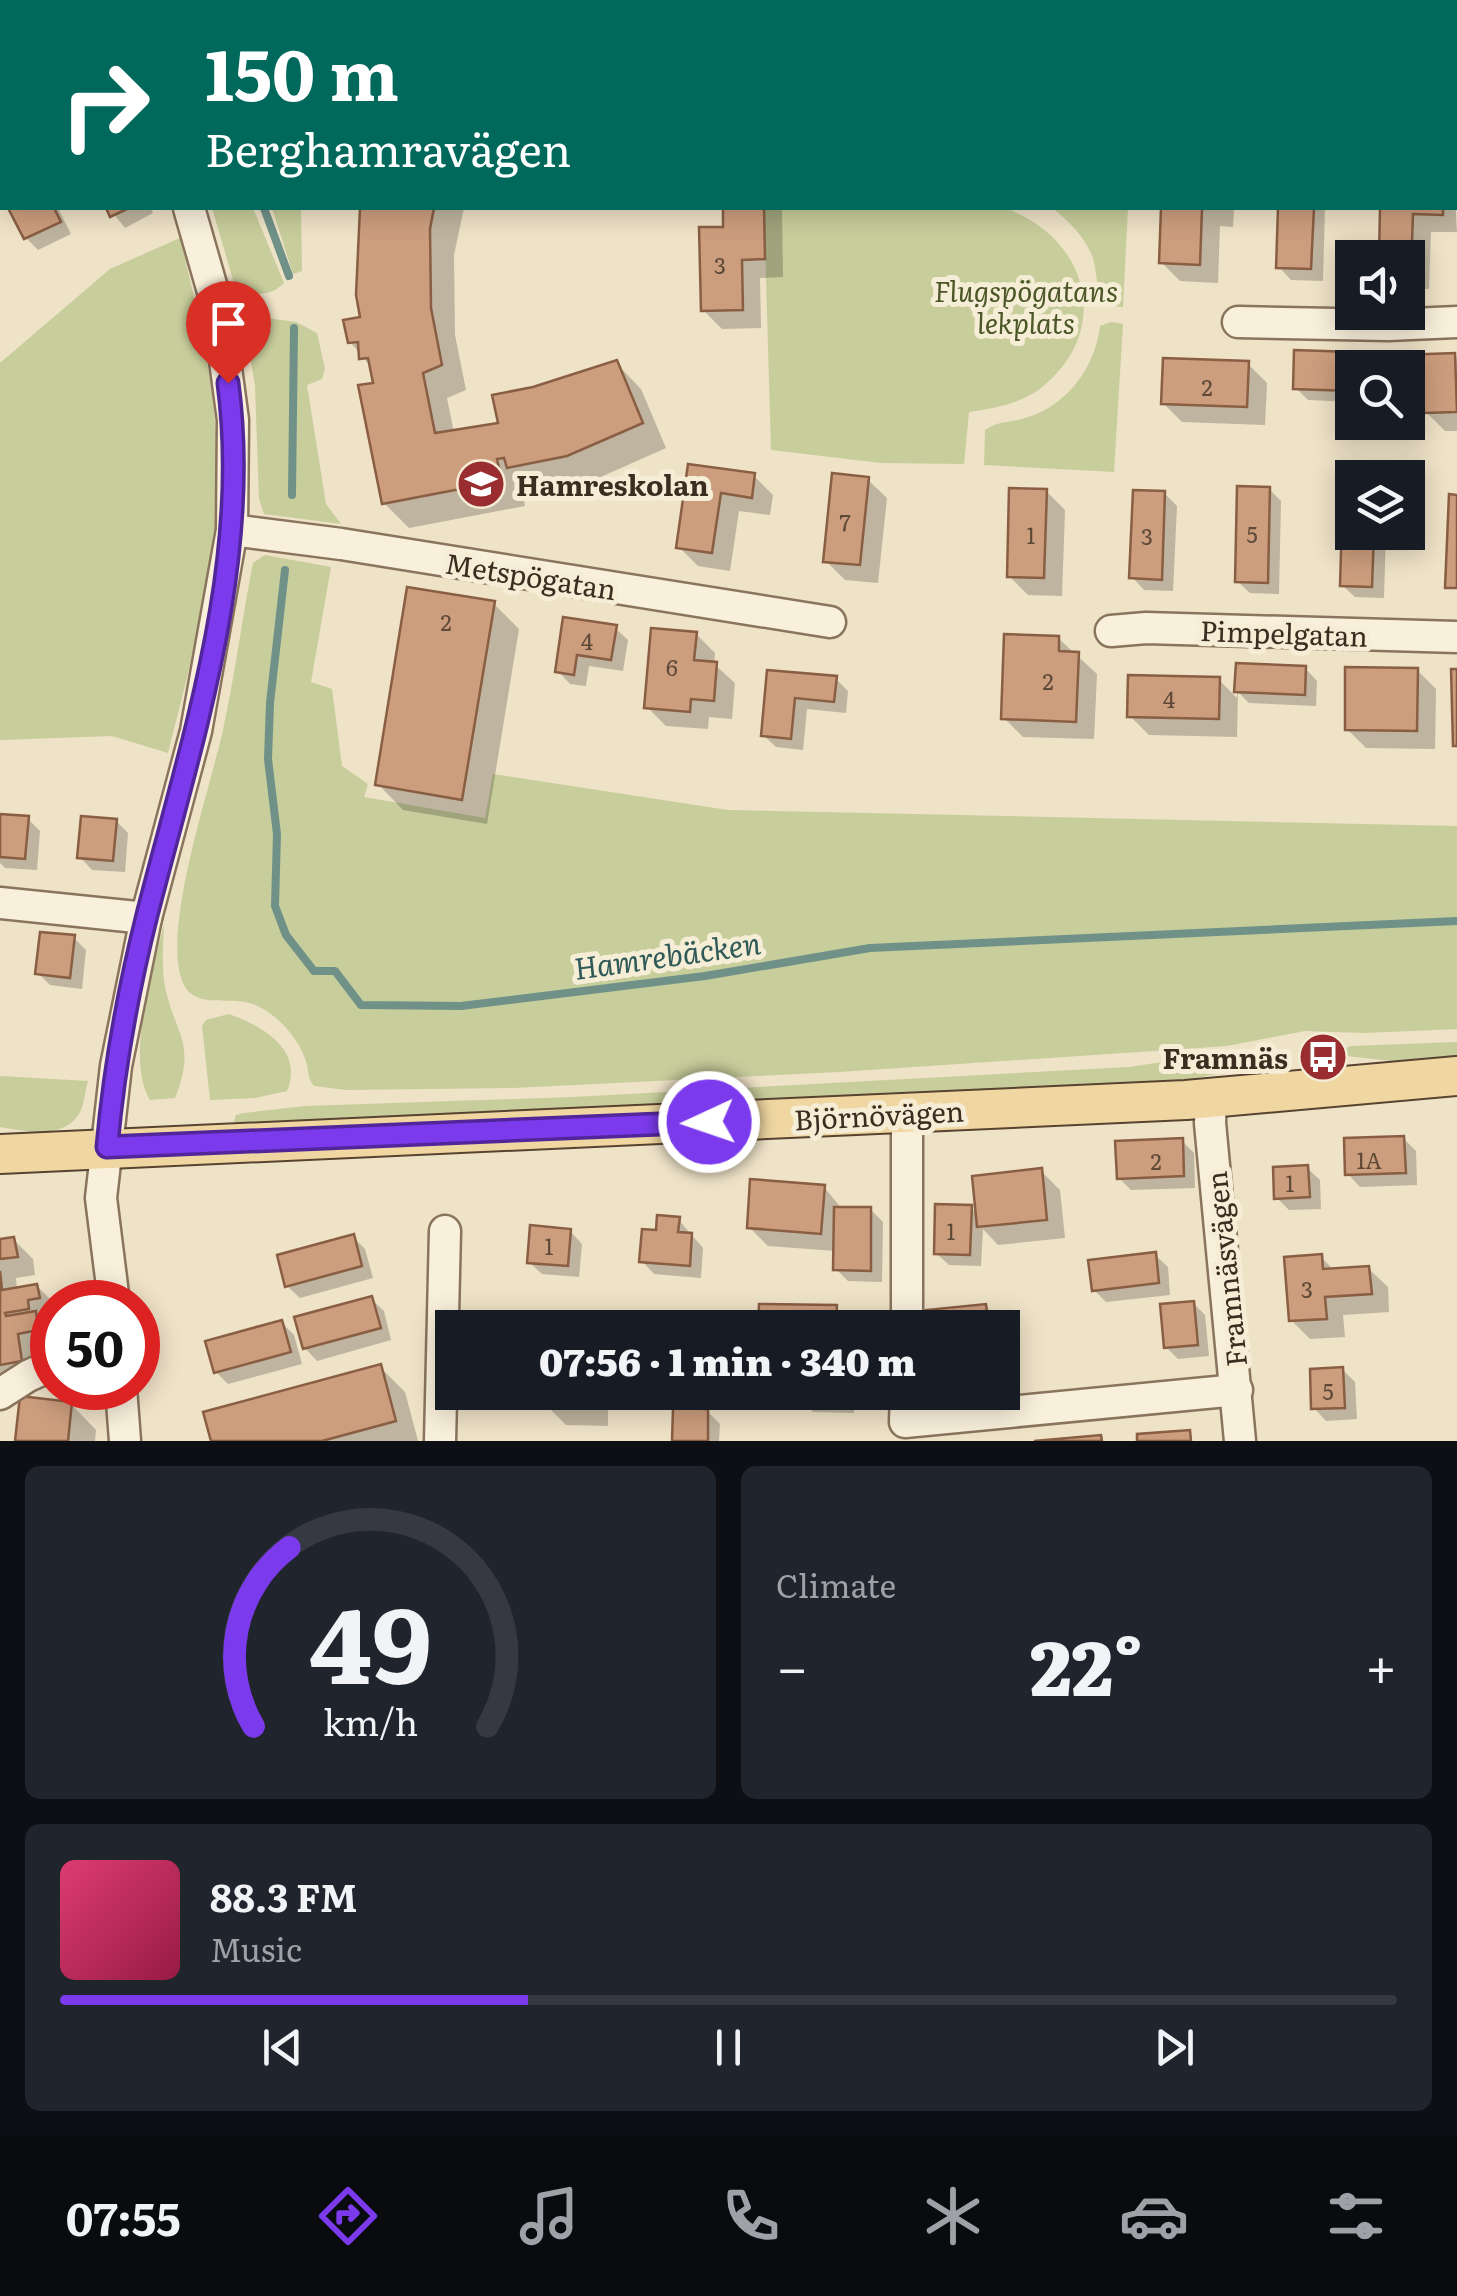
<!DOCTYPE html>
<html lang="en">
<head>
<meta charset="utf-8">
<style>
  body { margin:0; font-family:Literata,serif; background:#20242c; color:#f1f3f6; height:100vh; display:flex; flex-direction:column; font-size:38px; white-space:nowrap }
  * { box-sizing:border-box; margin:0 }
  p { font-size:32px; color:#9ea1a6 }
  .icon { flex:none; width:55px; height:55px; fill:none; stroke:currentColor; stroke-width:2; stroke-linecap:round; stroke-linejoin:round }
  .map { position:relative; height:1441px; overflow:hidden }
  .drawer { display:flex; flex-direction:column; gap:25px; padding:25px; background:#0d0f14; flex:1 }
  .drawer>* { flex:none }
  .hud { position:absolute; left:0px; top:0px; width:1458px; height:210px; box-shadow:0 5px 25px #0003; background:#00695c; color:#fff; overflow:hidden }
  .fabs { position:absolute; left:1335px; top:240px; display:grid; gap:20px }
  .fabs a { display:grid; place-items:center; width:90px; height:90px; border-radius:0px; background:#171b24; box-shadow:0 5px 25px #0003; font-size:50px }
  .speed { position:absolute; left:30px; top:1280px; display:flex; gap:20px; font-size:50px; font-weight:700; text-align:center }
  .speed>* { display:grid; place-content:center; width:130px; height:130px; border-radius:50%; background:#171b24; box-shadow:0 5px 25px #0003; line-height:1 }
  .speed .limit { border:15px solid #d22; background:#fff; color:#111 }
  .pin { position:absolute; display:grid; place-items:center; width:85px; height:85px; color:#fff; margin:-102px -42px; border-radius:50% 50% 50% 0; rotate:-45deg; box-shadow:0 0 10px #0007 }
  .pin .icon { rotate:45deg }
  .me { position:absolute; width:110px; margin:-55px; rotate:267deg; stroke-linejoin:round; filter:drop-shadow(0 0 8px #0008) }
  .turn { display:flex; align-items:center; gap:35px; height:210px; padding:0 40px; font-size:45px }
  .turn .icon { width:130px; height:130px; stroke-width:2.5 }
  .turn b { display:block; font-size:70px; line-height:85px }
  .big { font-size:75px; font-weight:800; line-height:1.1 }
  .drawer .widget { flex:1; display:flex; flex-direction:column; justify-content:center; gap:15px; min-width:0; padding:0 35px; border-radius:15px; background:#20242c }
  .drawer .dial { align-items:center; gap:0 }
  .dial svg { height:260px; overflow:visible; fill:none; stroke:#363941; stroke-width:7; stroke-linecap:round; text-anchor:middle }
  .dial text { fill:#f1f3f6; stroke:none }
  .song { display:flex; align-items:center; gap:30px }
  .cover { width:120px; height:120px; border-radius:15px; background:linear-gradient(135deg,hsl(340 70% 55%),hsl(340 70% 35%)) }
  .played { height:10px; border-radius:5px; background:linear-gradient(90deg,#7c3aed 35%,#363941 35%) }
  .keys { display:flex; justify-content:space-around; direction:ltr }
  .heat { display:flex; justify-content:space-between; align-items:center; font-size:55px; direction:ltr }
  .drawer .tiles { flex:1; display:grid; gap:25px; grid-template-columns:1fr 1fr }
  .widget:last-child { grid-column:span 2 }
  .trip { position:absolute; left:435px; top:1310px; width:585px; height:100px; border-radius:0px; background:#171b24; box-shadow:0 5px 25px #0003; font-weight:800; line-height:100px; text-align:center }
  .tabs { display:flex; height:160px; justify-content:space-around; align-items:center; background:#090b0e; color:#9ea1a6 }
  .tabs .icon { width:70px; height:70px }
  .tabs .active { color:#7c3aed }
  .tabs b { font-size:45px; color:#f1f3f6 }
  .map>svg:first-child { display:block }
</style>
</head>
<body>
<div class="map">
<svg width="1457" height="1441" viewBox="0 0 1457 1441">
  <rect width="100%" height="100%" fill="#eee2c7"/>
  <g fill="#c7cd9b">
    <polygon points="251,0 550,0 550,2 250,2"/>
    <rect x="652" y="0" width="235" height="2"/>
    <path d="M 212,208 L 253,208 L 284,283 C 270,297 254,295 236,290 Z"/>
    <polygon points="272,208 301,208 302,271 293,274"/>
    <path d="M 764,208 C 825,207 887,208 948,208 C 965,208 992,203 1008,209 C 1090,241 1112,332 1041,388 C 1020,404 995,408 969,412 L 964,464 L 881,463 L 771,450 Z"/>
    <path d="M 1052,208 L 1128,208 L 1123,307 C 1120,307 1110,306 1108,304 C 1096,297 1097,270 1093,258 C 1085,237 1069,221 1052,208 Z"/>
    <path d="M 180,238 C 197,308 214,378 217,450 C 221,553 193,654 168,753 L 112,736 L 0,740 L 0,363 L 110,269 Z"/>
    <polygon points="267,318 296,322 317,333 325,369 322,379 307,385 326,504 341,524 264,514 259,499 255,386 244,320"/>
    <path d="M 1111,322 L 1123,324 L 1114,472 L 984,465 L 985,430 C 998,421 1007,423 1022,419 C 1066,408 1095,368 1100,326 Z"/>
    <path d="M 265,555 L 331,567 L 311,682 L 332,689 L 342,766 L 368,784 L 364,797 L 485,818 L 493,774 L 728,810 L 1457,826 L 1457,1029 L 1365,1033 L 1305,1031 L 1227,1046 L 839,1072 L 513,1088 L 347,1090 L 314,1086 C 308,1078 309,1075 307,1065 C 301,1040 277,1013 253,1004 C 231,995 197,1010 184,985 C 159,936 211,786 223,730 C 235,675 242,619 253,563 Z"/>
    <path d="M 164,924 C 163,943 162,963 164,981 C 173,1034 198,1040 175,1098 L 150,1100 C 125,1060 153,968 164,924 Z"/>
    <path d="M 229,1014 C 262,1026 304,1049 287,1091 L 255,1098 L 210,1100 L 202,1026 L 206,1020 Z"/>
    <polygon points="1457,1042 1457,1058 1400,1062 1347,1056 1346,1048 1351,1046"/>
    <polygon points="1266,1053 1280,1054 1280,1061 1192,1079 339,1124 234,1122 236,1115 244,1113 306,1106 573,1097 1129,1067 1162,1062 1193,1065"/>
    <path d="M 0,1076 L 88,1081 C 85,1091 84,1106 79,1114 C 63,1140 24,1131 0,1127 Z"/>
  </g>
  <g fill="#0003">
    <rect x="1455" y="48" width="2" height="45"/>
    <polygon points="1455,196 1457,232 1431,232 1429,289 1408,289 1408,258 1381,258 1382,208 1455,208"/>
    <polygon points="11,208 58,208 71,234 38,250 26,238"/>
    <polygon points="109,208 151,208 153,213 125,228"/>
    <polygon points="364,208 464,208 454,255 455,335 466,390 447,398 454,433 500,425 534,389 616,363 641,389 666,448 594,480 534,492 526,483 521,484 525,506 409,528 384,503 373,369 350,342 362,320 359,233"/>
    <polygon points="726,208 782,208 783,277 760,278 761,328 722,329 703,310 726,229"/>
    <polygon points="1160,208 1234,208 1233,227 1220,226 1218,283 1180,281 1161,262 1164,211"/>
    <polygon points="1281,208 1325,208 1323,281 1291,280 1279,267"/>
    <polygon points="1351,354 1363,366 1352,368 1352,402 1308,400 1296,388"/>
    <polygon points="1454,356 1457,359 1457,431 1445,431 1426,412 1426,408 1408,409 1408,368"/>
    <polygon points="1248,364 1267,383 1265,425 1182,422 1163,403"/>
    <polygon points="690,467 754,476 773,495 770,515 739,511 730,571 698,566 679,547"/>
    <polygon points="868,480 887,498 878,583 845,580 826,561"/>
    <polygon points="1269,489 1281,501 1279,594 1250,593 1237,581"/>
    <polygon points="1346,490 1352,490 1352,532 1386,532 1384,598 1355,597 1342,585"/>
    <polygon points="1046,491 1065,510 1062,596 1028,595 1009,576"/>
    <polygon points="1164,493 1177,506 1173,591 1144,590 1132,577"/>
    <polygon points="493,603 519,629 487,824 403,810 378,784"/>
    <polygon points="566,620 615,628 628,640 623,671 589,666 586,686 570,684 558,671"/>
    <polygon points="696,634 715,653 714,664 735,683 732,719 709,717 708,729 666,726 647,707"/>
    <polygon points="1058,638 1097,674 1094,739 1023,737 1004,718"/>
    <polygon points="1238,665 1305,668 1317,681 1316,706 1249,703 1238,692 1237,737 1149,735 1130,716 1219,680 1237,698"/>
    <polygon points="1417,670 1436,689 1435,749 1366,748 1347,729"/>
    <polygon points="769,672 836,679 848,691 846,713 807,709 803,750 776,747 763,735"/>
    <polygon points="0,816 27,818 40,831 37,870 5,868 0,863"/>
    <polygon points="116,821 128,833 125,872 92,870 80,857"/>
    <polygon points="74,938 86,950 82,989 50,985 38,973"/>
    <polygon points="1403,1138 1416,1151 1417,1185 1360,1187 1348,1174"/>
    <polygon points="1182,1141 1194,1153 1195,1188 1131,1190 1119,1178"/>
    <polygon points="1307,1168 1320,1180 1321,1209 1289,1210 1277,1198"/>
    <polygon points="1041,1171 1060,1190 1065,1238 998,1245 983,1229 981,1266 949,1265 936,1253 971,1208 978,1215"/>
    <polygon points="824,1187 842,1209 870,1209 883,1222 882,1282 848,1281 836,1269 836,1251 768,1246 749,1227"/>
    <polygon points="678,1219 703,1248 701,1278 654,1274 642,1261 658,1233"/>
    <polygon points="570,1231 582,1244 579,1277 542,1274 529,1262"/>
    <polygon points="353,1237 365,1249 373,1278 300,1298 287,1286"/>
    <polygon points="14,1240 33,1259 35,1275 16,1278 17,1290 37,1286 53,1302 52,1317 45,1319 52,1332 52,1349 35,1352 40,1380 10,1385 0,1375 0,1242"/>
    <polygon points="1155,1255 1168,1267 1170,1295 1106,1302 1094,1290"/>
    <polygon points="1321,1257 1335,1271 1368,1268 1388,1287 1389,1312 1343,1315 1345,1337 1310,1339 1291,1320"/>
    <polygon points="371,1299 384,1311 391,1340 317,1361 305,1348"/>
    <polygon points="1193,1303 1205,1315 1209,1356 1178,1359 1166,1347"/>
    <polygon points="985,1306 998,1319 999,1328 931,1328"/>
    <polygon points="836,1308 855,1328 761,1328"/>
    <polygon points="282,1323 294,1335 302,1364 228,1384 216,1372"/>
    <polygon points="380,1367 405,1392 418,1441 214,1441"/>
    <polygon points="1342,1369 1355,1382 1357,1419 1326,1421 1314,1408"/>
    <polygon points="547,1392 631,1392 631,1398 608,1397 608,1426 566,1425 547,1406"/>
    <polygon points="854,1392 854,1413 813,1412 794,1393"/>
    <polygon points="71,1404 96,1430 95,1441 18,1441"/>
    <polygon points="707,1411 720,1424 719,1441 674,1441"/>
  </g>
  <g fill="none" stroke-linecap="round" stroke-linejoin="round">
    <g stroke="#6f9188" stroke-width="8">
      <polyline points="242,2 243,0"/>
      <polyline points="264,208 289,276"/>
      <polyline points="292,495 294,328"/>
      <polyline points="285,570 270,703 268,759 277,834 275,906 286,935 314,971 335,971 361,1005 461,1006 705,976 870,948 1457,921"/>
    </g>
  </g>
  <g fill="#cc9e7e" stroke="#895e43" stroke-width="2.5">
    <polygon points="8,208 54,208 61,222 24,239"/>
    <polygon points="106,208 129,208 110,217"/>
    <polygon points="360,208 434,208 430,229 431,308 442,365 423,373 435,433 498,423 492,395 533,387 617,360 643,423 567,456 507,468 504,458 497,459 502,481 382,504 358,385 373,383 368,358 359,359 358,342 348,343 343,320 360,317 356,295"/>
    <polygon points="723,208 764,208 765,259 742,260 743,310 701,311 699,227 723,227"/>
    <polygon points="1161,208 1215,208 1202,209 1200,265 1159,263"/>
    <polygon points="1278,208 1314,208 1311,269 1276,268"/>
    <polygon points="1380,208 1443,208 1443,215 1413,214 1411,271 1408,271 1408,258 1379,258"/>
    <polygon points="1294,350 1352,352 1351,391 1293,389"/>
    <polygon points="1455,353 1457,412 1424,413 1423,389 1408,390 1408,368 1372,368 1372,356"/>
    <polygon points="1163,358 1249,361 1247,407 1161,404"/>
    <polygon points="688,464 755,473 752,498 721,493 712,553 676,548"/>
    <polygon points="832,473 869,477 860,565 823,562"/>
    <polygon points="1237,486 1270,487 1268,583 1235,582"/>
    <polygon points="1343,487 1352,488 1352,532 1374,532 1372,587 1340,586"/>
    <polygon points="1009,488 1047,489 1044,578 1007,577"/>
    <polygon points="1133,490 1165,491 1162,580 1129,578"/>
    <polygon points="1449,494 1457,495 1457,588 1445,588"/>
    <polygon points="407,587 495,601 462,800 375,785"/>
    <polygon points="563,617 617,625 611,660 577,655 574,675 555,672"/>
    <polygon points="651,628 697,632 694,660 717,662 714,701 691,699 690,712 644,708"/>
    <polygon points="1004,634 1059,636 1059,651 1079,652 1076,722 1001,719"/>
    <polygon points="1236,663 1306,666 1305,695 1234,692"/>
    <polygon points="1345,667 1418,668 1417,731 1345,730"/>
    <polygon points="1451,669 1457,669 1457,746 1453,746"/>
    <polygon points="767,670 837,676 834,702 795,698 791,739 761,736"/>
    <polygon points="1128,675 1220,677 1219,719 1127,717"/>
    <polygon points="0,814 29,816 25,859 0,857"/>
    <polygon points="81,816 117,819 113,861 77,858"/>
    <polygon points="40,932 75,935 70,978 35,974"/>
    <polygon points="1404,1136 1406,1173 1345,1175 1344,1138"/>
    <polygon points="1183,1138 1184,1176 1117,1179 1115,1141"/>
    <polygon points="1308,1165 1310,1197 1274,1199 1273,1167"/>
    <polygon points="1042,1168 1047,1220 977,1227 972,1176"/>
    <polygon points="750,1179 825,1185 821,1234 747,1228"/>
    <polygon points="935,1204 972,1205 970,1255 934,1254"/>
    <polygon points="834,1207 871,1207 871,1271 833,1270"/>
    <polygon points="657,1215 680,1217 678,1232 692,1233 690,1266 639,1262 642,1229 656,1230"/>
    <polygon points="530,1225 571,1229 568,1266 527,1263"/>
    <polygon points="354,1234 362,1266 285,1287 277,1255"/>
    <polygon points="14,1237 18,1257 0,1259 0,1239"/>
    <polygon points="1156,1252 1159,1283 1092,1291 1088,1260"/>
    <polygon points="1322,1254 1323,1269 1369,1266 1372,1294 1325,1297 1327,1319 1289,1321 1284,1257"/>
    <polygon points="0,1271 2,1290 37,1284 40,1298 28,1300 29,1309 5,1313 6,1316 36,1311 38,1330 18,1334 22,1361 0,1365"/>
    <polygon points="372,1296 381,1328 303,1349 294,1317"/>
    <polygon points="1194,1301 1198,1345 1164,1348 1160,1304"/>
    <polygon points="759,1304 837,1305 836,1328 758,1328"/>
    <polygon points="986,1304 989,1328 928,1328 926,1310"/>
    <polygon points="282,1320 291,1352 214,1373 205,1341"/>
    <polygon points="381,1364 396,1421 322,1441 211,1441 203,1412"/>
    <polygon points="1343,1367 1345,1408 1311,1409 1310,1369"/>
    <polygon points="544,1392 590,1392 590,1408 544,1407"/>
    <polygon points="792,1392 836,1392 836,1395 792,1394"/>
    <polygon points="20,1396 72,1402 68,1441 15,1441"/>
    <polygon points="673,1408 708,1409 708,1441 672,1441"/>
    <polygon points="1190,1430 1191,1441 1137,1441 1137,1434"/>
    <polygon points="1101,1435 1102,1441 1034,1441"/>
  </g>
  <g fill="none" stroke-linecap="round" stroke-linejoin="round">
    <g stroke="#8a745d" stroke-width="35">
      <g id="minor">
        <polyline points="118,0 119,2"/>
        <polyline points="1084,0 1137,2"/>
        <polyline points="1455,9 1457,9"/>
        <polyline points="0,165 2,164"/>
        <polyline points="1238,322 1388,325 1457,322"/>
        <polyline points="232,530 341,544 830,622"/>
        <polyline points="1111,631 1146,628 1457,637"/>
        <polyline points="0,903 146,918"/>
        <polyline points="1211,1097 1210,1123 1240,1441"/>
        <polyline points="907,1113 907,1328"/>
        <polyline points="114,1302 101,1198 116,1066 146,918 196,731 232,530 233,420 218,309 189,208"/>
        <polyline points="121,1388 125,1441"/>
        <polyline points="906,1392 905,1422 1237,1390"/>
        <polyline points="0,1394 28,1376 52,1365"/>
        <polyline points="440,1441 445,1231"/>
      </g>
    </g>
    <g stroke="#584331" stroke-width="42">
      <polyline id="major" points="0,1154 1186,1100 1457,1076"/>
    </g>
    <use href="#minor" stroke="#f9f0db" stroke-width="30"/>
    <use href="#major" stroke="#f0d7a1" stroke-width="38"/>
  </g>
  <g fill="none" stroke-linecap="round" stroke-linejoin="round">
    <g stroke="#51269a" stroke-width="25">
      <path id="route" d="M 228,383 C 252,563 191,742 147,915 C 128,991 114,1069 107,1147 L 709,1122"/>
    </g>
    <use href="#route" stroke="#7c3aed" stroke-width="18"/>
  </g>
  <defs>
    <g id="school-disc" transform="scale(2.5)"><circle r="9.5" fill="#992d2f" stroke="#f6edd7"/><path d="M0-5L7-2L0 1L-7-2ZM-4 1L0 2.5L4 1V4Q0 6-4 4Z" fill="#fff"/></g>
    <g id="bus-disc" transform="scale(2.5)"><circle r="9.5" fill="#992d2f" stroke="#f6edd7"/><path d="M-5-6H5V4H4V6H2V4H-2V6H-4V4H-5ZM-3.5-4V0h7V-4ZM-3.5 1.2v1.5H-2V1.2ZM2 1.2v1.5H3.5V1.2Z" fill="#fff"/></g>
  </defs>
  <g fill-rule="evenodd">
    <use href="#school-disc" x="481" y="484"/>
    <use href="#bus-disc" x="1323" y="1057"/>
  </g>
  <g text-anchor="middle" dominant-baseline="central" stroke-width="10" stroke-linejoin="round" paint-order="stroke">
    <g font-size="22" fill="#5f4938">
      <text x="720" y="264">3</text>
      <text x="1207" y="386">2</text>
      <text x="845" y="521">7</text>
      <text x="1252" y="533">5</text>
      <text x="1031" y="534">1</text>
      <text x="1147" y="535">3</text>
      <text x="446" y="621">2</text>
      <text x="587" y="640">4</text>
      <text x="672" y="666">6</text>
      <text x="1048" y="680">2</text>
      <text x="1169" y="698">4</text>
      <text x="1369" y="1159">1A</text>
      <text x="1156" y="1160">2</text>
      <text x="1290" y="1182">1</text>
      <text x="951" y="1230">1</text>
      <text x="549" y="1245">1</text>
      <text x="1307" y="1288">3</text>
      <text x="1328" y="1390">5</text>
    </g>
    <g font-size="28" font-style="italic" fill="#4b5727" stroke="#f6edd7">
      <text x="1026" y="290">Flugspögatans<tspan x="1026" dy="32">lekplats</tspan></text>
    </g>
    <g font-size="28" font-weight="bold" fill="#3b2d20" stroke="#f6edd7" text-anchor="start">
      <text x="516" y="484">Hamreskolan</text>
      <text x="1288" y="1057" text-anchor="end">Framnäs</text>
    </g>
    <g font-size="28" fill="#3b2d20" stroke="#f6edd7">
      <text transform="translate(531 575) rotate(9)">Metspögatan</text>
      <text transform="translate(1284 632) rotate(2)">Pimpelgatan</text>
      <text transform="translate(879 1114) rotate(-3)">Björnövägen</text>
      <text transform="translate(1225 1269) rotate(-96)">Framnäsvägen</text>
    </g>
    <g font-size="30" font-style="italic" fill="#305a57" stroke="#f6edd7">
      <text transform="translate(667 954) rotate(-8)">Hamrebäcken</text>
    </g>
  </g>
</svg>
<div class="fabs">
<a><svg class="icon" aria-label="sound" viewBox="0 0 24 24"><path d="M4 9h4l5-4v14l-5-4H4zM17 9q2 3 0 6"/></svg></a>
<a><svg class="icon" aria-label="search" viewBox="0 0 24 24"><circle cx="10" cy="10" r="6"/><path d="M15 15l6 6"/></svg></a>
<a><svg class="icon" aria-label="layers" viewBox="0 0 24 24"><path d="M12 4l9 5-9 5-9-5zM3 14l9 5 9-5"/></svg></a>
</div>
<div class="speed"><div class="limit">50</div></div>
<div class="pin" style="left:228px;top:383px;background:#d93025"><svg class="icon" aria-label="arrive" viewBox="0 0 24 24"><path d="M6 21V4h12l-3 4 3 4H6"/></svg></div>
<svg class="me" style="left:709px;top:1122px" viewBox="-20 -20 40 40"><circle r="17" fill="#7c3aed" stroke="#fff" stroke-width="3"/><path d="M0-11L8 9 0 5-8 9z" fill="#fff"/></svg>
<div class="trip">07:56 · 1 min · 340 m</div>
<div class="hud">
<div class="turn"><svg class="icon" aria-label="right" viewBox="0 0 24 24"><path d="M7 20v-9h11M14 6l5 5-5 5"/></svg><div><b>150 m</b>Berghamravägen</div></div>
</div>
</div>
<section class="drawer">
<div class="tiles">
<div class="widget dial"><svg viewBox="0 0 100 80">
<path d="M14 69A42 42 0 1 1 86 69"/>
<path d="M14 69A42 42 0 0 1 25 14" stroke="#7c3aed"/>
<text x="50" y="56" font-size="32" font-weight="700">49</text>
<text x="50" y="72" font-size="11">km/h</text>
</svg></div>
<div class="widget"><p>Climate</p>
<div class="heat"><a>−</a><b class="big">22°</b><a>+</a></div>
</div>
<div class="widget">
<div class="song"><i class="cover"></i><div><b>88.3 FM</b><p>Music</p></div></div>
<div class="played"></div>
<div class="keys"><svg class="icon" aria-label="previous" viewBox="0 0 24 24"><path d="M18 5L8 12l10 7zM5 5v14"/></svg><svg class="icon" aria-label="pause" viewBox="0 0 24 24"><path d="M8 5v14M16 5v14"/></svg><svg class="icon" aria-label="next" viewBox="0 0 24 24"><path d="M6 5l10 7-10 7zM19 5v14"/></svg></div>
</div>
</div>
</section>
<nav class="tabs">
<b>07:55</b>
<svg class="icon active" aria-label="directions" viewBox="0 0 24 24"><path d="M12 3l9 9-9 9-9-9zM9 14v-3h6M13 9l2 2-2 2"/></svg>
<svg class="icon" aria-label="music" viewBox="0 0 24 24"><path d="M9 18V5l10-2v13"/><circle cx="6" cy="18" r="3"/><circle cx="16" cy="16" r="3"/></svg>
<svg class="icon" aria-label="phone" viewBox="0 0 24 24"><path d="M5 4h4l2 5-3 2q2 4 5 5l2-3 5 2v4C11 20 4 13 5 4z"/></svg>
<svg class="icon" aria-label="climate" viewBox="0 0 24 24"><path d="M12 3v18M4 7l16 10M4 17L20 7"/></svg>
<svg class="icon" aria-label="car" viewBox="0 0 24 24"><path d="M5 17H2v-5l4-1 3-4h7l3 4 3 1v5h-3M9 17h6M6 11h13"/><circle cx="7" cy="17" r="2"/><circle cx="17" cy="17" r="2"/></svg>
<svg class="icon" aria-label="filters" viewBox="0 0 24 24"><path d="M4 7h16M4 17h16"/><circle cx="9" cy="7" r="2"/><circle cx="15" cy="17" r="2"/></svg>
</nav>
</body>
</html>
